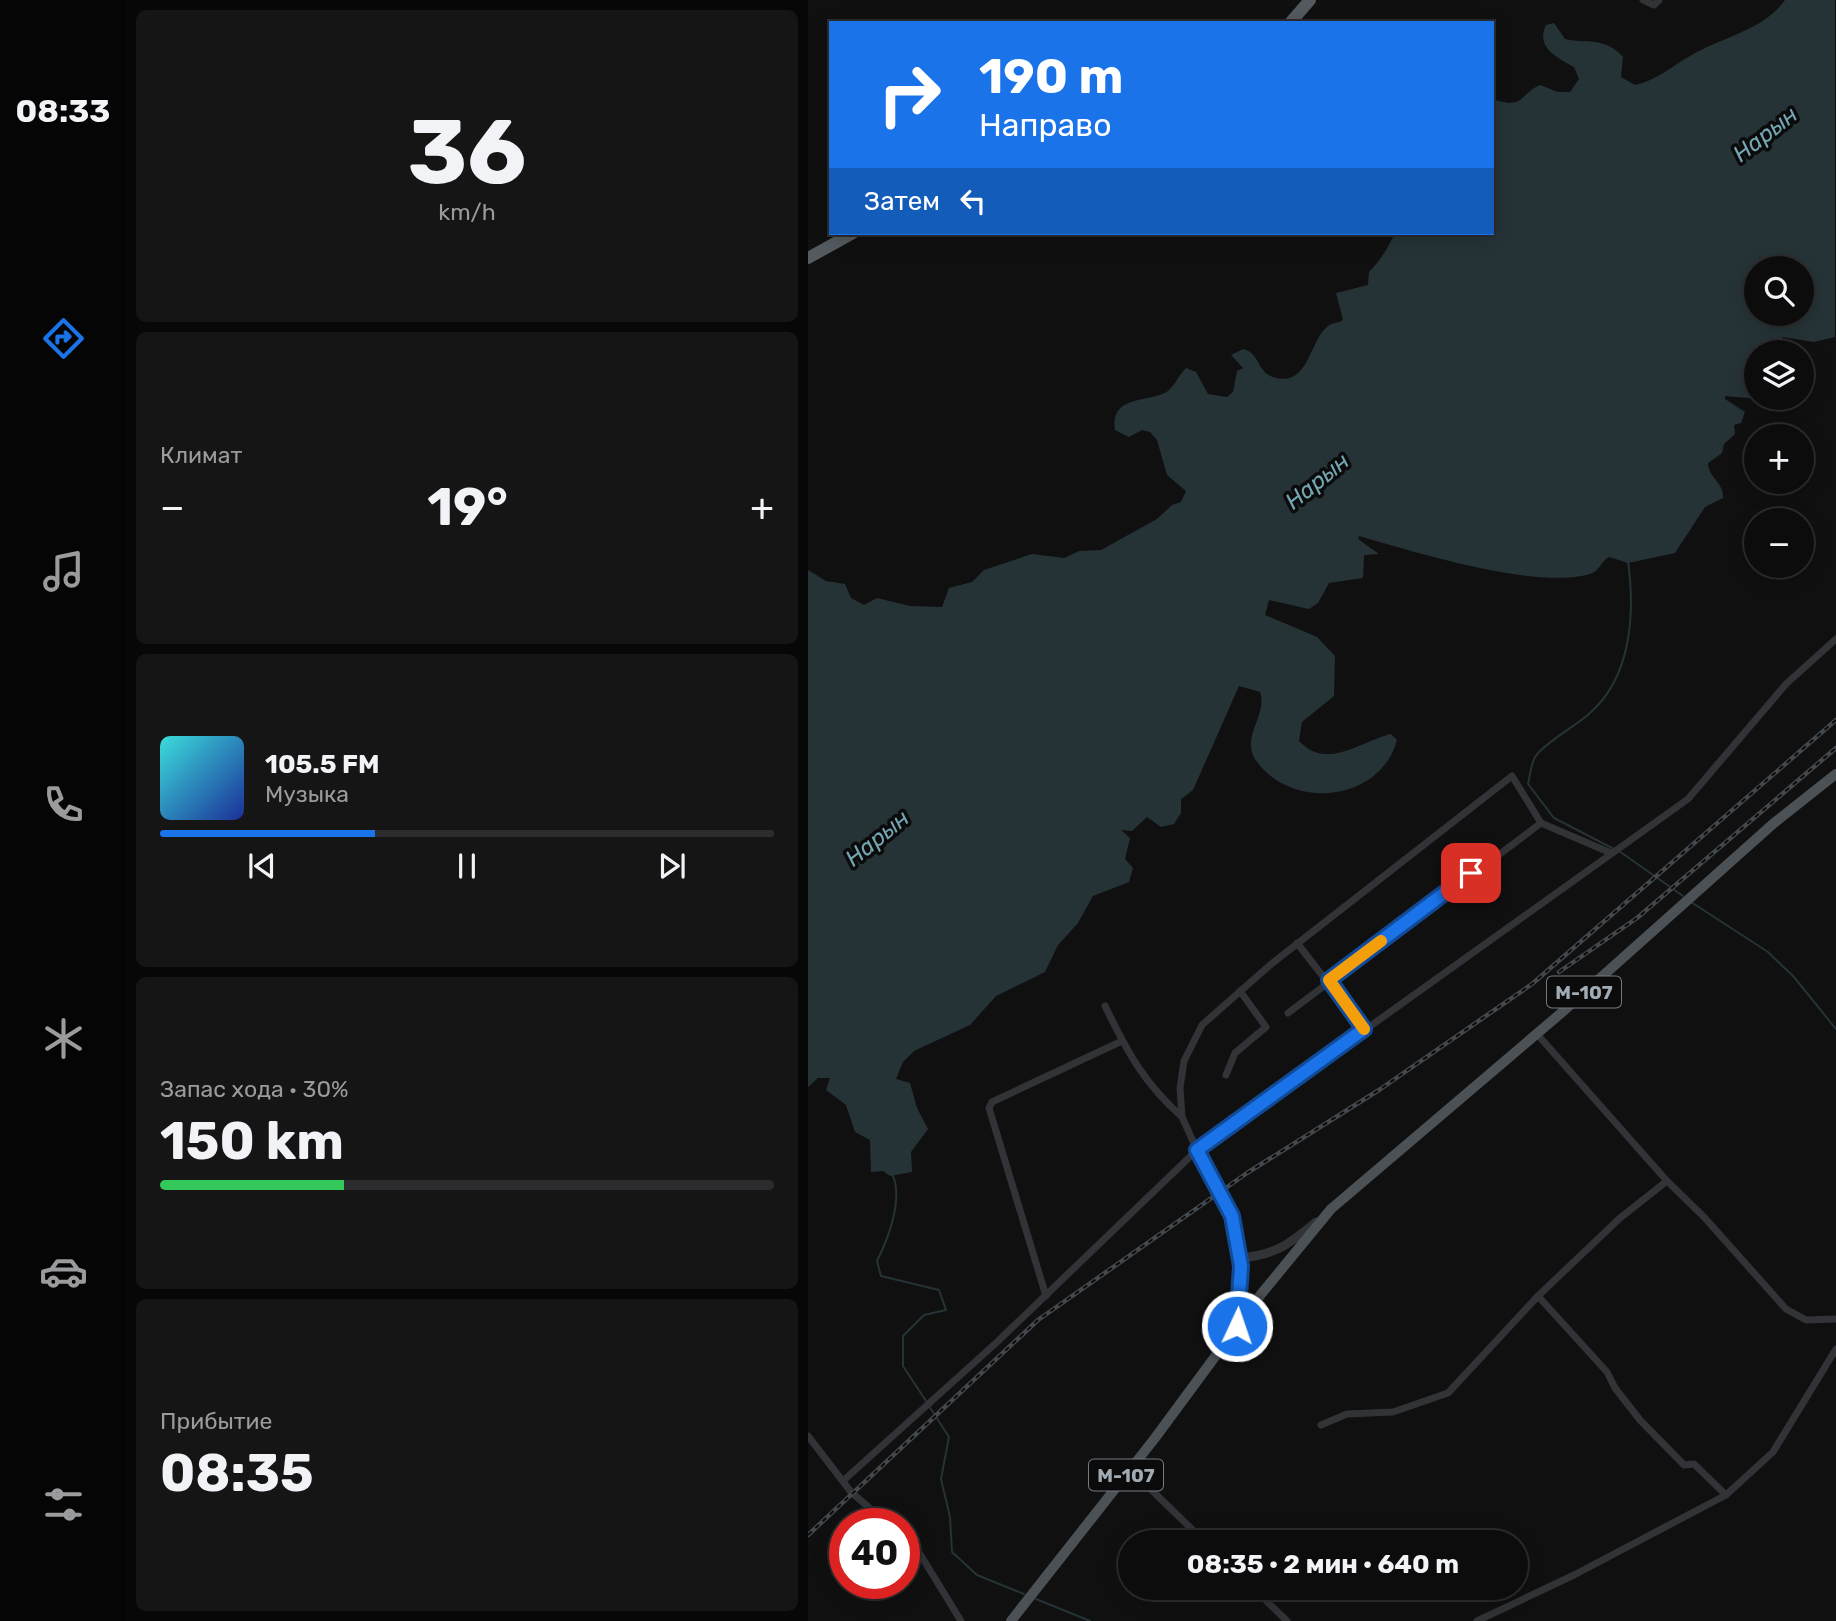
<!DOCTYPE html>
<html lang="ru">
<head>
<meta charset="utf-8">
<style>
  body { margin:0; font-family:Rubik,sans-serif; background:#151516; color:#f1f3f6; height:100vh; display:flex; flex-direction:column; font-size:26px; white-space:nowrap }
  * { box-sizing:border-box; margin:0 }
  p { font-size:23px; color:#9a9b9d }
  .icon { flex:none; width:38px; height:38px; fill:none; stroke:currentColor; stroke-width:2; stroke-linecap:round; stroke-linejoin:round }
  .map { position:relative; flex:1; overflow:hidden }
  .drawer { display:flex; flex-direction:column; gap:10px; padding:10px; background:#070707; width:682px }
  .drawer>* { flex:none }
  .hud { position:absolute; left:21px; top:21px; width:665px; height:214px; border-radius:0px; box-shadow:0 4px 18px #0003,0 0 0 2px #2c2c2e; background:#1a73e8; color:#fff; overflow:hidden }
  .buttons { position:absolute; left:936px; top:256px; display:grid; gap:14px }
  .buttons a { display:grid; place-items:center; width:70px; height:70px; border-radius:50%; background:#0c0c0d; box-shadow:0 4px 18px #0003,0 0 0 2px #2c2c2e; font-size:35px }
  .speed { position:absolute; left:21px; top:1508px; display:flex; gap:14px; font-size:35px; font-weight:700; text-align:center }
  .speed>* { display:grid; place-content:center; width:91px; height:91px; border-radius:50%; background:#0c0c0d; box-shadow:0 4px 18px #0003,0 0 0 2px #2c2c2e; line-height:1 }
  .speed .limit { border:10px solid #d22; background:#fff; color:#111 }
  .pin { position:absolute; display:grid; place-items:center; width:60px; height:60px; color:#fff; margin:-30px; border-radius:14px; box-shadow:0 4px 10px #0006 }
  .me { position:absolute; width:77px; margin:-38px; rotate:3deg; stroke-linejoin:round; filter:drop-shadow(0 0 5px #0008) }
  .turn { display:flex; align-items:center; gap:24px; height:147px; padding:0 35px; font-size:32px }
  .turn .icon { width:91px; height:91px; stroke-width:2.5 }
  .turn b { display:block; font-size:49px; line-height:60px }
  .then { display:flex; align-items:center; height:66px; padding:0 35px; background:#0003; gap:14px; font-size:26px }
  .big { font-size:52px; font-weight:700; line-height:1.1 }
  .drawer .tile { flex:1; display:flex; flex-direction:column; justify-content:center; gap:10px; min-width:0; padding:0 24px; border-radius:10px; background:#151516 }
  .drawer .dial { align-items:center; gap:0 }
  .dial b { font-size:91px; line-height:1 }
  .song { display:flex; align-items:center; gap:21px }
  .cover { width:84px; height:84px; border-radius:10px; background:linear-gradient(135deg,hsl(180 70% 55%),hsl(230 70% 35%)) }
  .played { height:7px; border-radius:4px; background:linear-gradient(90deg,#1a73e8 35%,#2c2c2e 35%) }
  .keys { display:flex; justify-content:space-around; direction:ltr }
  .heat { display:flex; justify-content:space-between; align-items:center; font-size:38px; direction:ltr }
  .charge { height:10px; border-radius:5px; background:linear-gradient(90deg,#34c759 30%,#2c2c2e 0) }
  .trip { position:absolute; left:310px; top:1530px; width:410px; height:70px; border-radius:35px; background:#0c0c0d; box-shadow:0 4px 18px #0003,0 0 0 2px #2c2c2e; font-weight:700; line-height:70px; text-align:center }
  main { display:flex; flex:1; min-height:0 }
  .tab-bar { display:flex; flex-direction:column; width:126px; justify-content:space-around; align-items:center; background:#050505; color:#9a9b9d }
  .tab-bar .icon { width:49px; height:49px }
  .tab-bar .on { color:#1a73e8 }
  .tab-bar b { font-size:32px; color:#f1f3f6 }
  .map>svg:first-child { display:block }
</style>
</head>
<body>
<main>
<nav class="tab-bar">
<b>08:33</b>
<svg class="icon on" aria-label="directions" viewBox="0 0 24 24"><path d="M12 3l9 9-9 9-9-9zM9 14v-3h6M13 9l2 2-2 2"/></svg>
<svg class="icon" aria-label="music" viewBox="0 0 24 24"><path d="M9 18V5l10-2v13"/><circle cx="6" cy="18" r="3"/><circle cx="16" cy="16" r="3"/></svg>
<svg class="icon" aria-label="phone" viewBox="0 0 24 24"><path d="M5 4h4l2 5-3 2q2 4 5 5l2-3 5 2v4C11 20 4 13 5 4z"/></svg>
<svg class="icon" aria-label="climate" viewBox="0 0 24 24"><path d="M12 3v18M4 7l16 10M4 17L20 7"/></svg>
<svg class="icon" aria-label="car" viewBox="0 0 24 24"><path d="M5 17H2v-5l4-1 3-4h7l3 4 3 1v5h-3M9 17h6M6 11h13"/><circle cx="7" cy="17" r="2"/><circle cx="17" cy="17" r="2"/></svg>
<svg class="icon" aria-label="filters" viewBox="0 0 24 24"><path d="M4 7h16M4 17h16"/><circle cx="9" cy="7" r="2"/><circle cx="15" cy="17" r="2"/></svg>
</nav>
<section class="drawer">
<div class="tile dial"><b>36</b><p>km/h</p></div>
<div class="tile"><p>Климат</p>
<div class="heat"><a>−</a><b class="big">19°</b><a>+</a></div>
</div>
<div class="tile">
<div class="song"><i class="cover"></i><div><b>105.5 FM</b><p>Музыка</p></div></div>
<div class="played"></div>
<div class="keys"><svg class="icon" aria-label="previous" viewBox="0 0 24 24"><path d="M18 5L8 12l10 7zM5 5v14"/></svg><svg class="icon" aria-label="pause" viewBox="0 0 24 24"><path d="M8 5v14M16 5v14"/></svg><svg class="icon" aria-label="next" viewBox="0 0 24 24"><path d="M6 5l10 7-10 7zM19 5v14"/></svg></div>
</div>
<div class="tile"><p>Запас хода · 30%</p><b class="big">150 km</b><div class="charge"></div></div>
<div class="tile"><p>Прибытие</p><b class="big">08:35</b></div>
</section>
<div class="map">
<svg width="1028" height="1621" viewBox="0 0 1028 1621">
  <rect width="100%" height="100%" fill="#101011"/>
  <path fill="#263336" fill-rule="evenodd" d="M 977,0 L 1027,0 L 1027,337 L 1006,342 L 975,337 L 972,341 L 987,348 L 986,352 L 953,349 L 948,352 L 948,397 L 966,397 L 963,400 L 917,396 L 917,399 L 937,412 L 933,423 L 926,425 L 927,434 L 916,444 L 914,453 L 900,463 C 900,477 917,484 915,498 L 897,507 L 867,553 L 820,563 L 801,557 C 793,561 792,571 782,574 C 728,590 607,552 551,536 L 550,539 L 571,554 L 556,555 L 555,578 L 521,583 L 510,603 L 501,609 L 461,600 L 457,615 L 509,637 L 527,656 L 526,696 L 494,722 L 491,741 C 519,771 553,741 583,734 L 589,740 C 572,803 481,811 447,759 C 433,737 460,714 452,692 L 431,686 L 385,790 L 373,799 L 373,813 L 366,824 L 353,827 L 339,817 L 324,831 L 313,830 L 322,838 L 317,859 L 325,868 L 321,882 L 285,896 L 270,923 L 250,945 L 237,972 L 188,996 L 162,1025 L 106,1051 L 95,1062 L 88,1079 L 102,1083 L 109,1108 L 120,1129 L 103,1152 L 104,1172 L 82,1176 L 75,1171 L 63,1172 L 62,1140 L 47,1132 L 38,1105 L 18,1090 L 22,1078 L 10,1078 L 0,1087 L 0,570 L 18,581 L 37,584 L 43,598 L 56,605 L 69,598 L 102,606 L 134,607 L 141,588 L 164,582 L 176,570 L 224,554 L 256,558 L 271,551 L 293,550 L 349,519 L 364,505 L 373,502 L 378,491 L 359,475 L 349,440 L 342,432 L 334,430 L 321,437 L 307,430 C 301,394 343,403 360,391 C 367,385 371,375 378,368 L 388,372 L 400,394 L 419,397 L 425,392 L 429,371 L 435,368 L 423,355 L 435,349 C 452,353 449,372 465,377 C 501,389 501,340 520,326 C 525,322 530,324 535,320 L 528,293 L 560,285 L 561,272 C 572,261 580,248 587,233 L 684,233 L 684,99 C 719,110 709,95 732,85 L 750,92 L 762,92 L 771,79 L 766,67 C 750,58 727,48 738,25 L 746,23 L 757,39 C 776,44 797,36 815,57 L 813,77 L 827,85 C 849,81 869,62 889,52 C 919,36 956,29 977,0 ZM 948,268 L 994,268 L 994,313 L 948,313 Z"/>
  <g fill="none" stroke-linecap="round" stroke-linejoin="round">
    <g stroke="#263336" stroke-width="2">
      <path d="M 806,849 L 746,818 L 720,784 C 722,776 723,764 727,757 C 736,743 768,726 782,713 C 824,676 827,612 820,561"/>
      <polyline points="811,851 875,896"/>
      <polyline points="883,902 960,952 986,977 1028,1029"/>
      <path d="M 85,1176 C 95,1200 80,1239 69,1261 L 73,1276 L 131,1290 L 138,1310 L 116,1315 L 95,1336 L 95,1366 L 118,1401"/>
      <polyline points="121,1406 141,1437 133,1479 142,1517 144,1552 169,1575 216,1594"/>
      <polyline points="228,1599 282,1621"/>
    </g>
    <g stroke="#313337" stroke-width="7">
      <polyline points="835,0 846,5 851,0"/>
      <polyline points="489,943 556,1029"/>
      <path d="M 297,1006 C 320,1053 335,1082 374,1117"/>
      <polyline points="480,1013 733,823 803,853"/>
      <polyline points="729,1034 859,1181 896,1217 978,1309 998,1320 1028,1319"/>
      <polyline points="418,1075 427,1053 458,1027 432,991"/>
      <polyline points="389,1150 374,1117 372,1088 376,1061 394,1025 462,965 704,776 733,823"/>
      <polyline points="238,1296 181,1108 184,1102 314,1041"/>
      <polyline points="730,1296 799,1372 807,1388 832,1420 876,1465 886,1464 918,1495"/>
      <polyline points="513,1425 539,1414 585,1412 640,1393 730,1296 812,1218 859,1181"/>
      <polyline points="0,1436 43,1492 80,1524"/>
      <polyline points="322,1469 397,1542"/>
      <polyline points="36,1480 188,1343 389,1150 880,799 978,684 1028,639"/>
      <polyline points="96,1536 112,1554 153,1621"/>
      <polyline points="444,1587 479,1621"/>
      <polyline points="669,1621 766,1575 918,1495 965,1452 1028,1349"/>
    </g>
    <g stroke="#313337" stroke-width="9">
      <polyline points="389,1150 424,1216 433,1266 429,1326"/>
      <path d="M 431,1258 C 468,1255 480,1245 508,1222"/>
    </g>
    <polyline stroke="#4c5156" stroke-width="10" points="203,1621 347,1438 454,1293 523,1209 752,1014 966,823 1028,774"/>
    <g stroke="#545a5f" stroke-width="12">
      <polyline points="482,23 502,0"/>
      <polyline points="0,258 45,233"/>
    </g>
    <g stroke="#43484c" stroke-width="4.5">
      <g id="rail">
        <polyline points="751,972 829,918 1028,748"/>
        <polyline points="0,1535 230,1320 439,1173 571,1090 724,984 1028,720"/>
      </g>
    </g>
    <use href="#rail" stroke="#0b0b0c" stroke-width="2" stroke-dasharray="5" stroke-linecap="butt"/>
  </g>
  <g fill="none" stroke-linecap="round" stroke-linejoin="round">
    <g stroke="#114b97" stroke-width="18">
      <polyline id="route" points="429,1326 433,1266 424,1216 389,1150 556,1029 521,980 663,873"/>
    </g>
    <use href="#route" stroke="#1a73e8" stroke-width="12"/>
    <polyline stroke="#f59e0b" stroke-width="12" points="556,1029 521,980 573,941"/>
  </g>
  <g text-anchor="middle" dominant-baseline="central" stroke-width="7" stroke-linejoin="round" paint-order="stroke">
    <g fill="#0b0b0c" stroke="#737b81" stroke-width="2">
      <rect x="739" y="976.5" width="74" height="31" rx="5"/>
      <rect x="281" y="1459.5" width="74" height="31" rx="5"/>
    </g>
    <g font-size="19" font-weight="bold" fill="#a0abb3">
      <text x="776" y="992">М-107</text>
      <text x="318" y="1475">М-107</text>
    </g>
    <g font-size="23" font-style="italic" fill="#73a6b2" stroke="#0b0b0c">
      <text transform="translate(957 134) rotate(-38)">Нарын</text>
      <text transform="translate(509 481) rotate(-39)">Нарын</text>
      <text transform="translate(69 838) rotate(-39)">Нарын</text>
    </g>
  </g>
</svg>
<div class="buttons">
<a><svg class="icon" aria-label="search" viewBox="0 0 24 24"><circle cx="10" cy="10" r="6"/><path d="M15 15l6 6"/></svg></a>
<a><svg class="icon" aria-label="layers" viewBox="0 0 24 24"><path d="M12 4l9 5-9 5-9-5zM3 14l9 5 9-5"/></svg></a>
<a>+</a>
<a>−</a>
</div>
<div class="speed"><div class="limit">40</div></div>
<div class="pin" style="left:663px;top:873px;background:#d93025"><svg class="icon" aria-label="arrive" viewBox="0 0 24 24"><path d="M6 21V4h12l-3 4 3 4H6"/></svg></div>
<svg class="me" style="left:429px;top:1326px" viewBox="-20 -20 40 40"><circle r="17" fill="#1a73e8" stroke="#fff" stroke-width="3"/><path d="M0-11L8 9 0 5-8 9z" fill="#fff"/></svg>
<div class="trip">08:35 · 2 мин · 640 m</div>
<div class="hud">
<div class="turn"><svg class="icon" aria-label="right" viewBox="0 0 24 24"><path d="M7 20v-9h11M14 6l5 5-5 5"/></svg><div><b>190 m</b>Направо</div></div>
<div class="then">Затем<svg class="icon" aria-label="left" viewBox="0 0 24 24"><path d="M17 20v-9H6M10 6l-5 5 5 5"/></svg></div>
</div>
</div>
</main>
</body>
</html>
